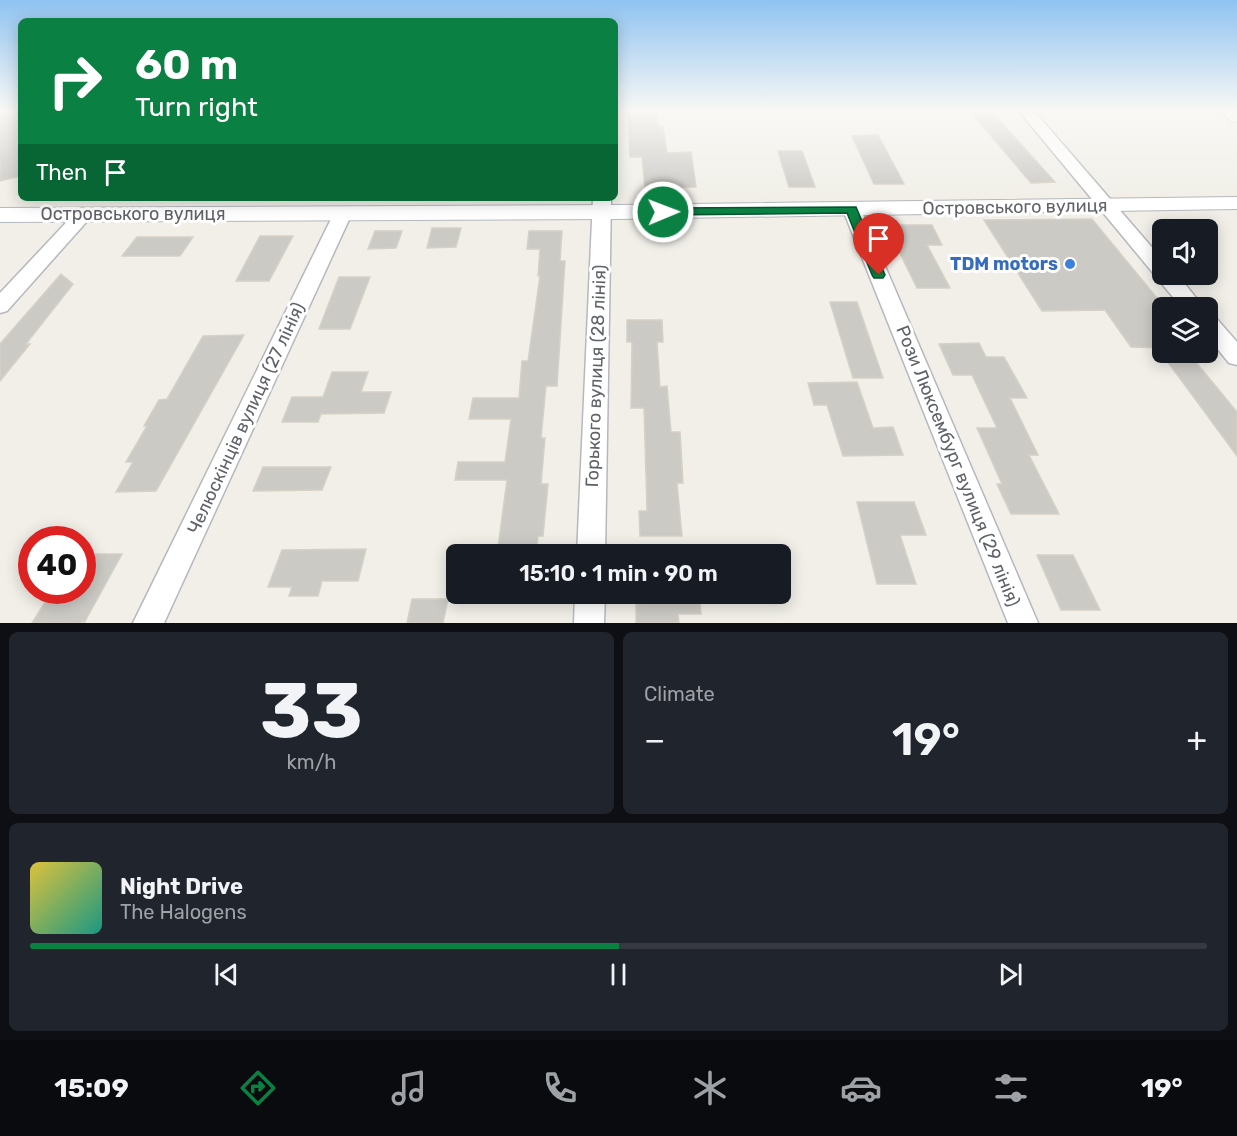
<!DOCTYPE html>
<html lang="en">
<head>
<meta charset="utf-8">
<style>
  body { margin:0; font-family:Rubik,sans-serif; background:#20242c; color:#f1f3f6; height:100vh; display:flex; flex-direction:column; font-size:22px; white-space:nowrap }
  * { box-sizing:border-box; margin:0 }
  p { font-size:20px; color:#9ea1a6 }
  .icon { flex:none; width:33px; height:33px; fill:none; stroke:currentColor; stroke-width:2; stroke-linecap:round; stroke-linejoin:round }
  .map { position:relative; height:623px; overflow:hidden }
  .sheet { display:flex; flex-direction:column; gap:9px; padding:9px; background:#0d0f14; flex:1 }
  .sheet>* { flex:none }
  .banner { position:absolute; left:18px; top:18px; width:600px; height:183px; border-radius:9px; box-shadow:0 3px 15px #0003; background:#0b8043; color:#fff; overflow:hidden }
  .fabs { position:absolute; left:1152px; top:219px; display:grid; gap:12px }
  .fabs a { display:grid; place-items:center; width:66px; height:66px; border-radius:9px; background:#171b24; box-shadow:0 3px 15px #0003; font-size:30px }
  .speed { position:absolute; left:18px; top:526px; display:flex; gap:12px; font-size:30px; font-weight:700; text-align:center }
  .speed>* { display:grid; place-content:center; width:78px; height:78px; border-radius:50%; background:#171b24; box-shadow:0 3px 15px #0003; line-height:1 }
  .speed .limit { border:9px solid #d22; background:#fff; color:#111 }
  .pin { position:absolute; display:grid; place-items:center; width:51px; height:51px; color:#fff; margin:-62px -26px; border-radius:50% 50% 50% 0; rotate:-45deg; box-shadow:0 0 6px #0007 }
  .pin .icon { rotate:45deg }
  .me { position:absolute; width:66px; margin:-33px; rotate:89deg; stroke-linejoin:round; filter:drop-shadow(0 0 4px #0008) }
  .turn { display:flex; align-items:center; gap:21px; height:126px; padding:0 18px; font-size:27px }
  .turn .icon { width:78px; height:78px; stroke-width:2.5 }
  .turn b { display:block; font-size:42px; line-height:51px }
  .then { display:flex; align-items:center; height:57px; padding:0 18px; background:#0003; gap:12px; font-size:22px }
  .big { font-size:45px; font-weight:600; line-height:1.1 }
  .sheet .tile { flex:1; display:flex; flex-direction:column; justify-content:center; gap:9px; min-width:0; padding:0 21px; border-radius:9px; background:#20242c }
  .sheet .dial { align-items:center; gap:0 }
  .dial b { font-size:78px; line-height:1 }
  .song { display:flex; align-items:center; gap:18px }
  .cover { width:72px; height:72px; border-radius:9px; background:linear-gradient(135deg,hsl(50 70% 55%),hsl(170 70% 35%)) }
  .played { height:6px; border-radius:3px; background:linear-gradient(90deg,#0b8043 50%,#363941 50%) }
  .keys { display:flex; justify-content:space-around; direction:ltr }
  .heat { display:flex; justify-content:space-between; align-items:center; font-size:33px; direction:ltr }
  .sheet .tiles { flex:1; display:grid; gap:9px; grid-template-columns:1fr 1fr }
  .tile:last-child { grid-column:span 2 }
  .trip { position:absolute; left:446px; top:544px; width:345px; height:60px; border-radius:9px; background:#171b24; box-shadow:0 3px 15px #0003; font-weight:600; line-height:60px; text-align:center }
  .tab-bar { display:flex; height:96px; justify-content:space-around; align-items:center; background:#090b0e; color:#9ea1a6 }
  .tab-bar .icon { width:42px; height:42px }
  .tab-bar .current { color:#0b8043 }
  .tab-bar b { font-size:27px; color:#f1f3f6 }
  .map>svg:first-child { display:block }
</style>
</head>
<body>
<div class="map">
<svg width="1237" height="623" viewBox="0 0 1237 623">
  <rect width="100%" height="100%" fill="#f1efe8"/>
  <g fill="#cccac5" stroke="#d6d1c6" stroke-width="1.5">
    <polygon points="0,111 21,111 21,176 0,181"/>
    <polygon points="628,111 656,111 658,126 663,126 667,153 691,152 696,187 645,188 642,157 630,157"/>
    <polygon points="970,111 991,111 1055,182 1031,183"/>
    <polygon points="878,135 904,184 874,184 852,136"/>
    <polygon points="778,151 802,151 815,187 789,187"/>
    <polygon points="1092,219 1162,304 1162,348 1131,347 1105,310 1042,311 984,220"/>
    <polygon points="886,225 932,225 942,245 927,245 950,288 917,288"/>
    <polygon points="432,228 461,228 456,247 427,248"/>
    <polygon points="375,231 402,231 396,248 368,249"/>
    <polygon points="529,231 562,231 560,261 565,261 557,386 546,386 541,438 545,438 541,484 548,484 543,536 538,536 536,555 497,555 507,480 455,480 458,462 505,462 511,419 469,419 473,398 519,398 522,361 528,361 540,276 538,276 540,249 527,249"/>
    <polygon points="260,236 293,236 269,281 236,281"/>
    <polygon points="137,237 193,237 180,256 122,256"/>
    <polygon points="61,274 73,284 26,344 30,344 0,381 0,344"/>
    <polygon points="339,277 370,277 350,329 319,329"/>
    <polygon points="830,302 857,302 883,378 853,378"/>
    <polygon points="627,320 662,320 663,342 657,342 660,387 667,386 671,432 680,432 683,483 677,483 682,536 640,536 639,511 647,511 644,408 631,408 632,342 627,342"/>
    <polygon points="244,335 156,491 116,492 133,462 126,462 147,426 144,426 159,400 167,399 203,336"/>
    <polygon points="979,343 986,357 1004,357 1027,398 1010,398 1038,455 1029,455 1059,514 1011,514 997,484 1002,484 977,428 997,428 972,375 953,375 939,344"/>
    <polygon points="1167,361 1195,361 1237,412 1237,456"/>
    <polygon points="332,372 368,372 361,392 391,392 384,413 321,414 318,422 282,422 292,397 323,397"/>
    <polygon points="857,382 873,428 893,427 903,455 843,456 827,405 814,405 808,383"/>
    <polygon points="263,467 331,467 322,490 253,491"/>
    <polygon points="857,502 914,502 926,535 900,535 916,584 877,584"/>
    <polygon points="366,549 358,581 322,581 318,596 289,596 292,587 268,587 282,550"/>
    <polygon points="82,554 122,554 84,623 82,620 81,623 32,623 52,591 82,591"/>
    <polygon points="1037,555 1073,555 1100,610 1061,610"/>
    <polygon points="653,594 699,594 701,614 678,614 679,623 636,623 636,604 653,603"/>
    <polygon points="412,599 448,599 443,623 407,623"/>
  </g>
  <g fill="none" stroke-linecap="round" stroke-linejoin="round">
    <g stroke="#b5b8bc" stroke-width="3">
      <g id="minor">
        <polygon points="1019,111 1034,111 1162,259 1162,274 1177,274 1204,308 1182,308"/>
        <polygon points="593,198 611,198 605,555 577,555"/>
        <polygon points="852,205 861,210 1038,623 1008,623 843,210"/>
        <polygon points="343,208 352,213 164,623 133,623 334,213"/>
        <polygon points="83,210 89,211 92,215 89,219 7,311 0,313 0,293 77,211"/>
        <polygon points="1208,315 1216,318 1237,342 1237,365 1229,363 1208,337"/>
        <polygon points="575,594 605,594 604,623 574,623"/>
      </g>
    </g>
    <g stroke="#b5b8bc" stroke-width="2">
      <g id="tertiary">
        <polygon points="1220,111 1237,111 1237,122 1231,121"/>
        <polygon points="1237,197 1237,209 615,219 0,222 0,208 615,205"/>
      </g>
    </g>
    <use href="#minor" fill="#fff" fill-rule="evenodd"/>
    <use href="#tertiary" fill="#fff" fill-rule="evenodd"/>
  </g>
  <linearGradient id="sky" x2="0" y2="1"><stop stop-color="#8fc3f1"/><stop offset="0.56" stop-color="#f9f8f5"/><stop offset="1" stop-color="#f9f8f5" stop-opacity="0"/></linearGradient>
  <rect width="1237" height="198" fill="url(#sky)"/>
  <polygon fill="#0b8043" stroke="#07532c" stroke-width="1.5" points="856,207 885,275 883,278 874,278 872,275 847,213 663,215 657,212 663,208"/>
  <circle fill="#3f7fe0" stroke="#fff" stroke-width="2" cx="1070" cy="264" r="6"/>
  <g text-anchor="middle" dominant-baseline="central" stroke-width="6" stroke-linejoin="round" paint-order="stroke">
    <g font-size="18" fill="#5f6368" stroke="#fff">
      <text transform="translate(1015 207) rotate(-1)">Островського вулиця</text>
      <text x="133" y="214">Островського вулиця</text>
      <text transform="translate(596 376) rotate(-88)">Горького вулиця (28 лiнiя)</text>
      <text transform="translate(246 418) rotate(-65)">Челюскінців вулиця (27 лiнiя)</text>
      <text transform="translate(958 466) rotate(68)">Рози Люксембург вулиця (29 лiнiя)</text>
    </g>
    <g font-size="18" font-weight="bold" fill="#366cbe" stroke="#fff" text-anchor="end">
      <text x="1058" y="264">TDM motors</text>
    </g>
  </g>
</svg>
<div class="fabs">
<a><svg class="icon" aria-label="sound" viewBox="0 0 24 24"><path d="M4 9h4l5-4v14l-5-4H4zM17 9q2 3 0 6"/></svg></a>
<a><svg class="icon" aria-label="layers" viewBox="0 0 24 24"><path d="M12 4l9 5-9 5-9-5zM3 14l9 5 9-5"/></svg></a>
</div>
<div class="speed"><div class="limit">40</div></div>
<div class="pin" style="left:879px;top:275px;background:#d93025"><svg class="icon" aria-label="arrive" viewBox="0 0 24 24"><path d="M6 21V4h12l-3 4 3 4H6"/></svg></div>
<svg class="me" style="left:663px;top:212px" viewBox="-20 -20 40 40"><circle r="17" fill="#0b8043" stroke="#fff" stroke-width="3"/><path d="M0-11L8 9 0 5-8 9z" fill="#fff"/></svg>
<div class="trip">15:10 · 1 min · 90 m</div>
<div class="banner">
<div class="turn"><svg class="icon" aria-label="right" viewBox="0 0 24 24"><path d="M7 20v-9h11M14 6l5 5-5 5"/></svg><div><b>60 m</b>Turn right</div></div>
<div class="then">Then<svg class="icon" aria-label="arrive" viewBox="0 0 24 24"><path d="M6 21V4h12l-3 4 3 4H6"/></svg></div>
</div>
</div>
<section class="sheet">
<div class="tiles">
<div class="tile dial"><b>33</b><p>km/h</p></div>
<div class="tile"><p>Climate</p>
<div class="heat"><a>−</a><b class="big">19°</b><a>+</a></div>
</div>
<div class="tile">
<div class="song"><i class="cover"></i><div><b>Night Drive</b><p>The Halogens</p></div></div>
<div class="played"></div>
<div class="keys"><svg class="icon" aria-label="previous" viewBox="0 0 24 24"><path d="M18 5L8 12l10 7zM5 5v14"/></svg><svg class="icon" aria-label="pause" viewBox="0 0 24 24"><path d="M8 5v14M16 5v14"/></svg><svg class="icon" aria-label="next" viewBox="0 0 24 24"><path d="M6 5l10 7-10 7zM19 5v14"/></svg></div>
</div>
</div>
</section>
<nav class="tab-bar">
<b>15:09</b>
<svg class="icon current" aria-label="directions" viewBox="0 0 24 24"><path d="M12 3l9 9-9 9-9-9zM9 14v-3h6M13 9l2 2-2 2"/></svg>
<svg class="icon" aria-label="music" viewBox="0 0 24 24"><path d="M9 18V5l10-2v13"/><circle cx="6" cy="18" r="3"/><circle cx="16" cy="16" r="3"/></svg>
<svg class="icon" aria-label="phone" viewBox="0 0 24 24"><path d="M5 4h4l2 5-3 2q2 4 5 5l2-3 5 2v4C11 20 4 13 5 4z"/></svg>
<svg class="icon" aria-label="climate" viewBox="0 0 24 24"><path d="M12 3v18M4 7l16 10M4 17L20 7"/></svg>
<svg class="icon" aria-label="car" viewBox="0 0 24 24"><path d="M5 17H2v-5l4-1 3-4h7l3 4 3 1v5h-3M9 17h6M6 11h13"/><circle cx="7" cy="17" r="2"/><circle cx="17" cy="17" r="2"/></svg>
<svg class="icon" aria-label="filters" viewBox="0 0 24 24"><path d="M4 7h16M4 17h16"/><circle cx="9" cy="7" r="2"/><circle cx="15" cy="17" r="2"/></svg>
<b>19°</b>
</nav>
</body>
</html>
